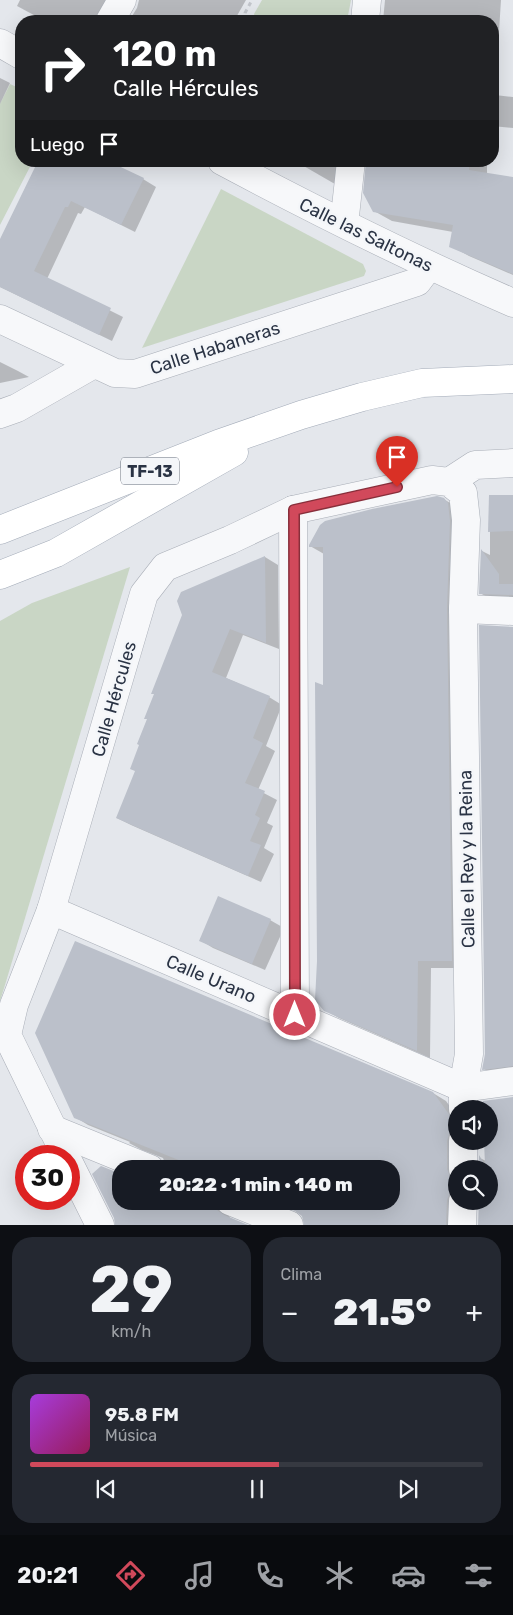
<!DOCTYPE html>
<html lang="es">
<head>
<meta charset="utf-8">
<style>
  body { margin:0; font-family:Rubik,sans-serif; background:#242831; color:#f1f3f6; height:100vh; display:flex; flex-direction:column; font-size:19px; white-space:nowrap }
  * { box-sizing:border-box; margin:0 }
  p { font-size:16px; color:#9ea1a6 }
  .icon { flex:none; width:28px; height:28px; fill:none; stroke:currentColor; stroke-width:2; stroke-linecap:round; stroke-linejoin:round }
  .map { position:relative; height:1225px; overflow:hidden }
  .sheet { display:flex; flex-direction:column; gap:12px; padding:12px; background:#0d0f14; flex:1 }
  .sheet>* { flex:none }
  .hud { position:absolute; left:15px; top:15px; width:484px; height:152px; border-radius:20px; box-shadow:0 5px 20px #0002; background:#202124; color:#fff; overflow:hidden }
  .controls { position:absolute; left:448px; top:1100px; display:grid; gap:10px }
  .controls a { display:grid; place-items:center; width:50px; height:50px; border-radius:50%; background:#171b24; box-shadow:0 5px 20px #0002; font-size:25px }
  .speed { position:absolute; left:15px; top:1145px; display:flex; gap:10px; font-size:25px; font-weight:700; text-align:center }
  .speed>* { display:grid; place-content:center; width:65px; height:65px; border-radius:50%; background:#171b24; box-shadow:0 5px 20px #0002; line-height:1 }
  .speed .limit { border:8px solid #d22; background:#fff; color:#111 }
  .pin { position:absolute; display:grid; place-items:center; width:42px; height:42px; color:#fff; margin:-51px -21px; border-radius:50% 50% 50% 0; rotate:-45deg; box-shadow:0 0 5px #0007 }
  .pin .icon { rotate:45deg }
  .me { position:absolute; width:55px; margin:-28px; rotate:0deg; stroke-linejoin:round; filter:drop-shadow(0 0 4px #0008) }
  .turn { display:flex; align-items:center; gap:18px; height:105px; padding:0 15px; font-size:22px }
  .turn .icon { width:65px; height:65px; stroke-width:2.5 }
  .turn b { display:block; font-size:35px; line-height:42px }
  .then { display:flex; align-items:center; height:48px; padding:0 15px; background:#0003; gap:10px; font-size:19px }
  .big { font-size:38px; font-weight:800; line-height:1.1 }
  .sheet .widget { flex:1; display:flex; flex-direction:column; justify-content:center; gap:8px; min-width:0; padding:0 18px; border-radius:20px; background:#242831 }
  .sheet .dial { align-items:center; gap:0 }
  .dial b { font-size:65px; line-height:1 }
  .song { display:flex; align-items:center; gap:15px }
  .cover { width:60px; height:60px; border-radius:8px; background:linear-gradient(135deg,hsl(280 70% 55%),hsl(330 70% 35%)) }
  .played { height:5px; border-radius:2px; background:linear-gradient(90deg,#d1495b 55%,#363941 55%) }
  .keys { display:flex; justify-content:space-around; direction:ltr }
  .heat { display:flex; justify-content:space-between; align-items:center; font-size:28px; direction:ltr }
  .sheet .tiles { flex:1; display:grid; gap:12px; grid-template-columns:1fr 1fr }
  .widget:last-child { grid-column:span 2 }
  .trip { position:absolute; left:112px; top:1160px; width:288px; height:50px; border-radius:20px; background:#171b24; box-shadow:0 5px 20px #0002; font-weight:800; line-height:50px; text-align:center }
  .tab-bar { display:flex; height:80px; justify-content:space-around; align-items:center; background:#090b0e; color:#9ea1a6 }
  .tab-bar .icon { width:35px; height:35px }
  .tab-bar .current { color:#d1495b }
  .tab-bar b { font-size:22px; color:#f1f3f6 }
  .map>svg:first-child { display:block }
</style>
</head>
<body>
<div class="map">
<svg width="513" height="1225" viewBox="0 0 513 1225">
  <rect width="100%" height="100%" fill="#e4e7ec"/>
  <g fill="#c9d6c5">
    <polygon points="262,0 351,0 347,21 256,21 254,14"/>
    <polygon points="10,84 21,89 21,161 33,161 0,225 0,104"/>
    <polygon points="221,189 363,264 366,271 364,276 142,348"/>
    <polygon points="130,567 5,985 0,1001 0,621 32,603"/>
  </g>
  <g fill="#0003">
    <polygon points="20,0 129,0 116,21 45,21 17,6"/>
    <polygon points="139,0 246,0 234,21 129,21 137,8"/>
    <polygon points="385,0 501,0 495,95 513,97 513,128 492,126 492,21 383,21"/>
    <polygon points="0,78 10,83 0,104"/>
    <polygon points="40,161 143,179 156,187 135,232 85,207 81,214 78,213 47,279 123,317 112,341 0,287 0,241"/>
    <polygon points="295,161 350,161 347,191"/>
    <polygon points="368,161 487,161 487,174 513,179 513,275 469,256 451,246 453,232 392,221 374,211"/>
    <polygon points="0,362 18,371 29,377 0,383"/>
    <polygon points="490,497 513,497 513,602 494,601 480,593 482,551 490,555"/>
    <polygon points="445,500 459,508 465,968 431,968 430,1058 339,1018 325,1010 324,554 310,546"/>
    <polygon points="265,557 278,565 279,649 243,635 226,678 269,697 282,705 266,746 275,751 258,790 277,800 267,823 273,826 264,848 274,854 261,882 131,825 117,818 136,772 148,720 184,615 182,593"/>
    <polygon points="513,628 513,1074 496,1076 484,1069 486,1054"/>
    <polygon points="219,898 270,920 284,928 265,970 213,948 200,940"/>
    <polygon points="433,1093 446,1101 456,1115 456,1201 460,1225 311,1225 315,1215 282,1202 281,1206 270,1201 391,1201 391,1169 167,1169 163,1158 142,1150 129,1143 130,1142 88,1125 75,1117"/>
    <polygon points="513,1098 513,1225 489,1225 489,1169 480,1169 480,1158 486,1161 489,1141 489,1109"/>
    <polygon points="101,1167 121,1175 121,1201 230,1201 227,1212 231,1220 244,1225 118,1225"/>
  </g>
  <g fill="#bbc0ca">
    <polygon points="38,161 108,161 144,178 121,225 71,201 68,207 65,207 34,271 111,308 99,335 0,287 0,239"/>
    <polygon points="366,161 469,161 469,170 513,177 513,274 449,247 453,225 373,212 363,193"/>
    <polygon points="489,495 513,495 513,531 488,532"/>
    <polygon points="437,496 444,498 448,503 450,521 447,609 452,961 418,961 417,1051 324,1011 315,1000 317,961 315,682 323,685 323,547 309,547 309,545 320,525 325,521 372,509"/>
    <polygon points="481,549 499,574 499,584 513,584 513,595 479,594"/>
    <polygon points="265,556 266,643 230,629 212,672 270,696 253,738 263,743 245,783 265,791 255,815 260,818 250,841 261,845 248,876 116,818 135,771 130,769 139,745 137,744 147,719 144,719 154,694 151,694 182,615 177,601 181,592"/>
    <polygon points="479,625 513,627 513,1066 482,1070 485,1054"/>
    <polygon points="218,896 271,919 252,964 199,941"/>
    <polygon points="75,941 433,1092 456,1124 456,1127 449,1134 447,1141 447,1169 450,1177 456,1183 456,1187 450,1192 447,1200 446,1225 304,1225 302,1216 295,1211 272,1201 391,1201 391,1169 201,1169 74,1118 35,1033"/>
    <polygon points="513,1097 513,1225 478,1225 479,1201 489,1201 489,1169 479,1169 479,1155 485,1165 484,1141 489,1141 489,1109 483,1109 483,1101"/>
    <polygon points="101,1166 121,1174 121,1201 215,1201 217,1210 224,1215 248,1225 115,1225 114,1218 92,1174"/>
  </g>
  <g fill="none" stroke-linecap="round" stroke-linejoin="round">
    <g stroke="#a9aeb7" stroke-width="29">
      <g id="minor">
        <polyline points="110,21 122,0"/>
        <polyline points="365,21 367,0"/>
        <polyline points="0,43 21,55"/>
        <path d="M 222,161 C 318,212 414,260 513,303"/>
        <polyline points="345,216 351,161"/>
        <polyline points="0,319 115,373 135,374 417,282 429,266"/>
        <polyline points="0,414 17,408 94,364"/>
        <polyline points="449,482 475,465 513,463"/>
        <polyline points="293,510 295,1015"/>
        <polyline points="463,609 513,611"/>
        <polyline points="51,910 463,1088 513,1081"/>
        <polyline points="52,1129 150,1169"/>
        <polyline points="66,1156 7,1035 14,1005 51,910 144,594 165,567 230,540 293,510 432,480 449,482 463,493 466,520 463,609 469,1054 463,1088 463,1109"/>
        <polyline points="69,1163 100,1225"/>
        <polyline points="463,1169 463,1141"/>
        <polyline points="230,1201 289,1225"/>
        <polyline points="462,1225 463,1201"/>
      </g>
    </g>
    <g stroke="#a3abb8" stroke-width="29">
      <g id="major">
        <polyline points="0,530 218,444 301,415 362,397 422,383 513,379"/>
        <polyline points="0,575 56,553 234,452"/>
      </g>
    </g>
    <polyline stroke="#c2c5cb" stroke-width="3" stroke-dasharray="4 4" stroke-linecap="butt" points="246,21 245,13 252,0"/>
    <use href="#minor" stroke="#f7f8fa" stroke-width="28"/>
    <use href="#major" stroke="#fff" stroke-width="28"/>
  </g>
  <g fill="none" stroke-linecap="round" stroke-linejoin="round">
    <g stroke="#882f3b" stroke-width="12">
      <polyline id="route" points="295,1015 294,510 397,487"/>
    </g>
    <use href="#route" stroke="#d1495b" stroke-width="9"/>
  </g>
  <g text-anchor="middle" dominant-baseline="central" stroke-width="5" stroke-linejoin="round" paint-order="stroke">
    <rect fill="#f4f6f9" stroke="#676e7b" stroke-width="1" x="121" y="457.5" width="58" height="27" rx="4"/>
    <g font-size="16" font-weight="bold" fill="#2b3445">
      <text x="150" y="471">TF-13</text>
    </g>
    <g font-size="18" fill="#2b3445" stroke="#f4f6f9">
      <text transform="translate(366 235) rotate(26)">Calle las Saltonas</text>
      <text transform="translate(215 348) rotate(-18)">Calle Habaneras</text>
      <text transform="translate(114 699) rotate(-74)">Calle Hércules</text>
      <text transform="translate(467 859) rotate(-91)">Calle el Rey y la Reina</text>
      <text transform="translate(211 979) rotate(23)">Calle Urano</text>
    </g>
  </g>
</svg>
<div class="controls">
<a><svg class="icon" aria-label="sound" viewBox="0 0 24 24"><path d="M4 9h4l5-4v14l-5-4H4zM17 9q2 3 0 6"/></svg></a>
<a><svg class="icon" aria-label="search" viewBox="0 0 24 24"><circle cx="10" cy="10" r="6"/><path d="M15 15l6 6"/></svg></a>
</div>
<div class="speed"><div class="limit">30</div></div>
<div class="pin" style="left:397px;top:487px;background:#d93025"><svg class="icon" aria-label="arrive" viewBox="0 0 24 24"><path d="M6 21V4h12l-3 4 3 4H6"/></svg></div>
<svg class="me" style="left:295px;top:1015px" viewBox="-20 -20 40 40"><circle r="17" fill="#d1495b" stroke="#fff" stroke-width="3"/><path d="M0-11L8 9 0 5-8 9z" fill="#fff"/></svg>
<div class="trip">20:22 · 1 min · 140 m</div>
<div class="hud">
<div class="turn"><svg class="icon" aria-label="right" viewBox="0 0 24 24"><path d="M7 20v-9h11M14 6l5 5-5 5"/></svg><div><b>120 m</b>Calle Hércules</div></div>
<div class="then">Luego<svg class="icon" aria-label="arrive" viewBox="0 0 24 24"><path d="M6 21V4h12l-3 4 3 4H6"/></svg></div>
</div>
</div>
<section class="sheet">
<div class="tiles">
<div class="widget dial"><b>29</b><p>km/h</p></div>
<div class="widget"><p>Clima</p>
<div class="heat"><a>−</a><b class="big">21.5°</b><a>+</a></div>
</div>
<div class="widget">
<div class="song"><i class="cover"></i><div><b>95.8 FM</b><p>Música</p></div></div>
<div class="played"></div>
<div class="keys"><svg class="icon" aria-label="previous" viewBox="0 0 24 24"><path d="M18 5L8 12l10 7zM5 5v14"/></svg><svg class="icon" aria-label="pause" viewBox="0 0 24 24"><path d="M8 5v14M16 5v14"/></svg><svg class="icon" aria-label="next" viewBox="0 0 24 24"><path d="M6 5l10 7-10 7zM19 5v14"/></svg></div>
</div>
</div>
</section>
<nav class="tab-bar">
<b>20:21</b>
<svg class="icon current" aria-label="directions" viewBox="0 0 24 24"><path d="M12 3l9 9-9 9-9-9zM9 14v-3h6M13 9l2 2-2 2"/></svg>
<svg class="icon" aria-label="music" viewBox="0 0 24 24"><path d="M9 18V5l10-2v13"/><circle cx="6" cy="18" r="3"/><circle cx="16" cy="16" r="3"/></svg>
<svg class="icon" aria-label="phone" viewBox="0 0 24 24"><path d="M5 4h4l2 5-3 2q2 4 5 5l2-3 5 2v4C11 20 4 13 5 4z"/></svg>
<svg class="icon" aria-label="climate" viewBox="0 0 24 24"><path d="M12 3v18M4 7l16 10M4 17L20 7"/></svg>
<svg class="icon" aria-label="car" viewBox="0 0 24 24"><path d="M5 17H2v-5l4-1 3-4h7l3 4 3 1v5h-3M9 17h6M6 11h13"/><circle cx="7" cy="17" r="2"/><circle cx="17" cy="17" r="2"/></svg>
<svg class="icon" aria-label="filters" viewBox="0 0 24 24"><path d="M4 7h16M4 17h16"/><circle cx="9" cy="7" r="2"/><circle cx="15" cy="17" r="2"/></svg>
</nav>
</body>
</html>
